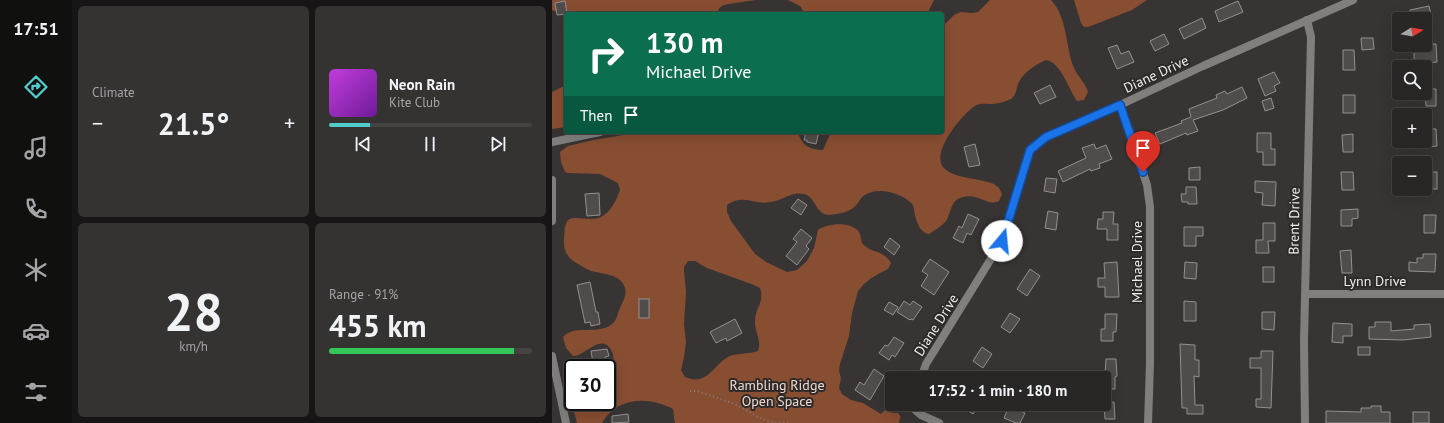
<!DOCTYPE html>
<html lang="en">
<head>
<meta charset="utf-8">
<style>
  body { margin:0; font-family:"PT Sans",sans-serif; background:#353332; color:#f1f3f6; height:100vh; display:flex; flex-direction:column; font-size:15px; white-space:nowrap }
  * { box-sizing:border-box; margin:0 }
  p { font-size:13px; color:#a5a5a7 }
  .icon { flex:none; width:22px; height:22px; fill:none; stroke:currentColor; stroke-width:2; stroke-linecap:round; stroke-linejoin:round }
  .map { position:relative; flex:1; overflow:hidden }
  .panel { display:flex; flex-direction:column; gap:6px; padding:6px; background:#171515; width:480px }
  .panel>* { flex:none }
  .hud { position:absolute; left:12px; top:12px; width:380px; height:122px; border-radius:4px; box-shadow:0 4px 16px #0002,0 0 0 1px #454443; background:#0b6e4f; color:#fff; overflow:hidden }
  .needle { width:26px; rotate:79deg }
  .fabs { position:absolute; left:840px; top:12px; display:grid; gap:8px }
  .fabs a { display:grid; place-items:center; width:40px; height:40px; border-radius:4px; background:#292726; box-shadow:0 4px 16px #0002,0 0 0 1px #454443; font-size:20px }
  .speed { position:absolute; left:12px; top:359px; display:flex; gap:8px; font-size:20px; font-weight:700; text-align:center }
  .speed>* { display:grid; place-content:center; width:52px; height:52px; border-radius:50%; background:#292726; box-shadow:0 4px 16px #0002,0 0 0 1px #454443; line-height:1 }
  .speed .limit { border:2px solid #111; border-radius:6px; background:#fff; color:#111 }
  .pin { position:absolute; display:grid; place-items:center; width:34px; height:34px; color:#fff; margin:-41px -17px; border-radius:50% 50% 50% 0; rotate:-45deg; box-shadow:0 0 4px #0007 }
  .pin .icon { rotate:45deg }
  .me { position:absolute; width:44px; margin:-22px; rotate:17deg; stroke-linejoin:round; filter:drop-shadow(0 0 3px #0008) }
  .turn { display:flex; align-items:center; gap:14px; height:84px; padding:0 16px; font-size:18px }
  .turn .icon { width:52px; height:52px; stroke-width:2.5 }
  .turn b { display:block; font-size:28px; line-height:34px }
  .then { display:flex; align-items:center; height:38px; padding:0 16px; background:#0003; gap:8px; font-size:15px }
  .big { font-size:30px; font-weight:800; line-height:1.1 }
  .panel .tile { flex:1; display:flex; flex-direction:column; justify-content:center; gap:6px; min-width:0; padding:0 14px; border-radius:6px; background:#353332 }
  .panel .dial { align-items:center; gap:0 }
  .dial b { font-size:52px; line-height:1 }
  .song { display:flex; align-items:center; gap:12px }
  .cover { width:48px; height:48px; border-radius:6px; background:linear-gradient(135deg,hsl(290 70% 55%),hsl(280 70% 35%)) }
  .played { height:4px; border-radius:2px; background:linear-gradient(90deg,#52cdce 20%,#454443 20%) }
  .keys { display:flex; justify-content:space-around; direction:ltr }
  .heat { display:flex; justify-content:space-between; align-items:center; font-size:22px; direction:ltr }
  .charge { height:6px; border-radius:3px; background:linear-gradient(90deg,#34c759 91%,#454443 0) }
  .panel .tiles { flex:1; display:grid; gap:6px; grid-template-columns:repeat(2,1fr) }
  .trip { position:absolute; left:333px; top:371px; width:226px; height:40px; border-radius:4px; background:#292726; box-shadow:0 4px 16px #0002,0 0 0 1px #454443; font-weight:800; line-height:40px; text-align:center }
  main { display:flex; flex:1; min-height:0 }
  .dock { display:flex; flex-direction:column; width:72px; justify-content:space-around; align-items:center; background:#10100f; color:#a5a5a7 }
  .dock .icon { width:28px; height:28px }
  .dock .on { color:#52cdce }
  .dock b { font-size:18px; color:#f1f3f6 }
  .map>svg:first-child { display:block }
</style>
</head>
<body>
<main>
<nav class="dock">
<b>17:51</b>
<svg class="icon on" aria-label="directions" viewBox="0 0 24 24"><path d="M12 3l9 9-9 9-9-9zM9 14v-3h6M13 9l2 2-2 2"/></svg>
<svg class="icon" aria-label="music" viewBox="0 0 24 24"><path d="M9 18V5l10-2v13"/><circle cx="6" cy="18" r="3"/><circle cx="16" cy="16" r="3"/></svg>
<svg class="icon" aria-label="phone" viewBox="0 0 24 24"><path d="M5 4h4l2 5-3 2q2 4 5 5l2-3 5 2v4C11 20 4 13 5 4z"/></svg>
<svg class="icon" aria-label="climate" viewBox="0 0 24 24"><path d="M12 3v18M4 7l16 10M4 17L20 7"/></svg>
<svg class="icon" aria-label="car" viewBox="0 0 24 24"><path d="M5 17H2v-5l4-1 3-4h7l3 4 3 1v5h-3M9 17h6M6 11h13"/><circle cx="7" cy="17" r="2"/><circle cx="17" cy="17" r="2"/></svg>
<svg class="icon" aria-label="filters" viewBox="0 0 24 24"><path d="M4 7h16M4 17h16"/><circle cx="9" cy="7" r="2"/><circle cx="15" cy="17" r="2"/></svg>
</nav>
<section class="panel">
<div class="tiles">
<div class="tile"><p>Climate</p>
<div class="heat"><a>−</a><b class="big">21.5°</b><a>+</a></div>
</div>
<div class="tile">
<div class="song"><i class="cover"></i><div><b>Neon Rain</b><p>Kite Club</p></div></div>
<div class="played"></div>
<div class="keys"><svg class="icon" aria-label="previous" viewBox="0 0 24 24"><path d="M18 5L8 12l10 7zM5 5v14"/></svg><svg class="icon" aria-label="pause" viewBox="0 0 24 24"><path d="M8 5v14M16 5v14"/></svg><svg class="icon" aria-label="next" viewBox="0 0 24 24"><path d="M6 5l10 7-10 7zM19 5v14"/></svg></div>
</div>
<div class="tile dial"><b>28</b><p>km/h</p></div>
<div class="tile"><p>Range · 91%</p><b class="big">455 km</b><div class="charge"></div></div>
</div>
</section>
<div class="map">
<svg width="892" height="423" viewBox="0 0 892 423">
  <rect width="100%" height="100%" fill="#373433"/>
  <g fill="#884e32" fill-rule="evenodd">
    <path d="M 0,0 L 204,0 C 197,1 173,4 170,6 C 167,8 166,10 165,14 L 14,14 L 14,15 L 0,10 Z"/>
    <polygon points="236,0 382,0 375,14 253,14 248,6"/>
    <path d="M 438,0 L 499,0 C 516,18 513,46 522,68 C 526,77 533,82 536,92 L 532,100 L 525,101 C 517,90 509,62 494,60 C 485,64 473,71 468,80 C 464,86 465,95 459,99 C 453,102 444,104 438,104 C 433,104 428,103 423,106 C 410,114 376,155 393,169 C 404,179 428,178 442,184 L 447,188 L 450,194 L 447,201 C 435,207 425,191 408,198 C 398,202 399,214 394,221 C 390,226 383,230 377,234 C 365,232 363,215 361,205 C 352,193 325,186 313,195 C 309,197 308,201 305,204 C 300,212 286,214 277,215 C 264,215 263,196 252,194 C 240,191 231,200 219,202 C 202,206 193,193 175,205 L 175,212 L 179,221 L 203,254 L 214,262 L 235,272 L 245,270 L 255,261 L 262,248 L 266,230 C 275,223 299,221 307,232 C 310,237 308,243 313,246 C 323,254 331,250 339,263 L 336,269 L 328,273 L 318,279 L 312,284 L 306,291 L 300,313 L 297,336 L 288,364 L 287,371 L 289,378 L 287,388 L 290,394 L 299,400 L 311,403 L 329,414 L 333,410 L 341,413 L 346,413 L 349,417 L 348,417 L 347,423 L 123,423 L 121,409 C 96,396 65,397 50,423 L 25,423 L 19,400 L 21,393 L 21,402 L 55,402 C 55,396 53,378 55,373 C 58,366 65,361 59,350 C 49,332 31,358 21,356 L 14,348 L 11,337 C 23,323 49,337 62,322 C 65,319 66,312 68,308 C 71,301 75,295 73,288 C 69,274 51,274 39,271 C 34,269 30,266 26,264 C 14,257 11,250 12,237 C 13,232 12,228 14,224 C 17,212 38,223 49,217 C 59,212 65,199 68,190 L 66,183 L 48,174 L 16,173 L 13,172 L 9,162 L 8,152 L 16,146 L 41,140 L 90,132 L 246,132 C 249,145 258,150 271,150 L 279,132 L 390,132 L 390,27 L 402,15 L 409,12 L 420,13 L 426,12 ZM 136,261 L 143,261 L 155,268 L 202,285 L 208,288 C 213,303 203,307 203,322 C 203,332 210,342 206,351 C 197,354 187,353 178,356 C 162,363 156,387 133,377 L 129,370 L 132,357 L 134,342 L 132,325 L 134,292 L 132,270 L 132,267 Z"/>
    <polygon points="522,0 595,0 580,10 536,27 532,27 529,23"/>
    <polygon points="14,85 14,127 0,129 0,92"/>
  </g>
  <g fill="#4f4c4b" stroke="#93908e">
    <polygon points="13,1 15,14 5,15 3,3"/>
    <polygon points="686,1 691,12 667,22 663,11"/>
    <polygon points="877,6 880,19 860,19 858,10"/>
    <polygon points="650,18 654,28 632,39 627,29"/>
    <polygon points="612,34 617,44 603,51 598,41"/>
    <polygon points="809,38 821,38 822,49 810,50"/>
    <polygon points="873,44 884,44 885,62 874,63 874,66 871,66 871,67 862,67 862,51 872,51"/>
    <polygon points="565,45 569,54 577,51 582,62 565,69 556,48"/>
    <polygon points="791,50 802,50 803,70 791,70"/>
    <polygon points="722,72 728,83 722,86 724,91 713,96 706,79"/>
    <polygon points="498,85 504,97 488,104 482,93"/>
    <polygon points="690,87 695,98 671,110 641,120 646,131 635,135 634,133 608,144 607,142 603,133 630,123 629,121 639,117 637,109 665,98 664,95 673,91 675,94"/>
    <polygon points="873,89 884,89 884,106 874,106"/>
    <rect x="791" y="95" width="12" height="18"/>
    <polygon points="719,98 722,108 713,111 710,101"/>
    <polygon points="873,129 884,129 885,146 874,147"/>
    <polygon points="254,132 267,132 264,144 255,142 255,140 252,140"/>
    <polygon points="705,133 719,133 719,149 723,149 723,165 711,165 711,152 705,152"/>
    <polygon points="801,134 801,152 791,152 790,135"/>
    <polygon points="423,144 428,165 417,167 412,147"/>
    <polygon points="542,144 544,149 554,145 560,159 547,164 548,168 539,171 538,169 511,182 506,171 534,158 530,148"/>
    <polygon points="648,167 648,180 637,180 637,168"/>
    <polygon points="789,172 801,172 802,190 790,190"/>
    <rect x="873" y="172" width="12" height="17"/>
    <polygon points="494,178 505,179 503,193 492,191"/>
    <polygon points="703,181 724,182 723,206 710,205 711,193 703,192"/>
    <polygon points="634,187 644,187 645,204 636,204 636,202 630,202 629,194 634,194"/>
    <polygon points="47,193 48,215 35,216 33,194"/>
    <polygon points="246,199 255,205 249,215 239,208"/>
    <polygon points="806,209 806,218 800,219 800,226 789,226 789,210"/>
    <polygon points="496,211 506,213 504,230 493,228"/>
    <polygon points="551,212 562,212 561,224 566,224 566,240 555,240 555,229 545,229 546,219 551,219"/>
    <polygon points="416,214 427,219 419,235 415,233 411,243 401,238 407,226 410,228"/>
    <polygon points="872,215 884,215 883,233 872,233"/>
    <polygon points="711,223 723,223 723,241 716,241 717,253 704,253 704,240 711,240"/>
    <polygon points="632,227 651,227 651,236 644,236 644,246 632,246"/>
    <polygon points="249,229 260,238 254,246 257,249 245,265 234,256 245,242 241,239"/>
    <polygon points="338,238 348,246 342,255 332,247"/>
    <polygon points="799,250 800,273 790,273 788,251"/>
    <polygon points="871,254 884,254 883,272 857,271 857,262 865,263 865,258 871,258"/>
    <polygon points="378,259 397,272 382,295 369,286 376,275 370,271"/>
    <polygon points="565,262 567,297 553,297 553,287 546,287 546,278 553,278 552,263"/>
    <polygon points="633,262 645,263 644,279 632,278"/>
    <rect x="711" y="267" width="11" height="15"/>
    <polygon points="478,269 488,276 475,296 465,289"/>
    <polygon points="38,282 44,312 46,312 48,324 39,326 38,322 33,323 25,285"/>
    <rect x="87" y="299" width="10" height="19"/>
    <polygon points="352,301 358,305 361,301 370,307 361,320 359,319 358,320 345,312"/>
    <polygon points="632,301 644,302 644,321 632,321"/>
    <polygon points="337,302 346,307 341,315 332,310"/>
    <polygon points="710,312 723,312 722,330 710,329"/>
    <polygon points="458,313 468,319 458,333 449,327"/>
    <polygon points="553,314 565,314 564,332 561,332 561,341 549,341 549,329 553,329"/>
    <polygon points="183,319 190,333 175,341 174,338 164,343 158,332"/>
    <polygon points="823,322 839,322 839,331 862,329 862,325 878,324 879,337 851,340 817,339 817,327 823,327"/>
    <polygon points="781,323 800,324 800,336 791,336 791,343 780,342"/>
    <polygon points="342,337 352,343 343,357 340,355 337,360 327,353 333,345 336,346"/>
    <polygon points="628,344 643,345 643,360 647,360 647,377 642,376 643,405 651,405 651,414 635,414 635,408 630,408"/>
    <polygon points="430,347 440,354 431,368 421,361"/>
    <rect x="806" y="347" width="12" height="8"/>
    <polygon points="55,349 57,356 53,357 55,368 42,368 39,351"/>
    <polygon points="709,351 721,351 719,408 704,407 704,399 709,399 709,368 698,368 698,358 709,358"/>
    <polygon points="554,359 564,359 565,376 563,377 563,389 552,389"/>
    <polygon points="322,369 332,376 318,400 303,390 308,382 312,385"/>
    <polygon points="562,402 563,419 553,419 552,403"/>
    <polygon points="406,404 428,404 421,414"/>
    <polygon points="457,406 473,413 468,423 464,423 452,418"/>
    <polygon points="819,406 829,406 829,412 838,412 838,423 774,423 774,411 809,412 809,408 819,408"/>
    <rect x="861" y="412" width="16" height="11"/>
    <polygon points="76,414 77,422 60,423 60,416"/>
  </g>
  <g fill="none" stroke-linecap="round" stroke-linejoin="round">
    <polyline stroke="#817f7e" stroke-width="2" stroke-dasharray="1 3" stroke-linecap="butt" points="138,391 145,391 183,404 210,419 223,423 236,423"/>
    <g stroke="#807f7e" stroke-width="8">
      <polyline points="568,105 595,185 598,207 598,364 596,423"/>
      <polyline points="0,142 48,132"/>
      <polyline points="0,180 0,221"/>
      <polyline points="754,294 892,294"/>
      <polyline points="0,356 14,423"/>
      <polyline points="369,378 374,364 450,241 478,150 494,137 568,105 651,66 801,0"/>
      <polyline points="361,404 361,408 369,415 387,423"/>
      <polyline points="753,423 752,341 759,37 755,20"/>
    </g>
  </g>
  <g fill="none" stroke-linecap="round" stroke-linejoin="round">
    <g stroke="#114b97" stroke-width="10">
      <polyline id="route" points="450,241 478,150 494,137 568,105 591,172"/>
    </g>
    <use href="#route" stroke="#1a73e8" stroke-width="7"/>
  </g>
  <g text-anchor="middle" dominant-baseline="central" stroke-width="4" stroke-linejoin="round" paint-order="stroke">
    <g font-size="14" fill="#edeceb" stroke="#2d2a29">
      <text transform="translate(604 74) rotate(-25)">Diane Drive</text>
      <text transform="translate(742 221) rotate(-89)">Brent Drive</text>
      <text transform="translate(585 262) rotate(-90)">Michael Drive</text>
      <text x="823" y="281">Lynn Drive</text>
      <text transform="translate(384 325) rotate(-58)">Diane Drive</text>
    </g>
    <g font-size="14" fill="#efd9ce" stroke="#2d2a29">
      <text x="225" y="385">Rambling Ridge<tspan x="225" dy="16">Open Space</tspan></text>
    </g>
  </g>
</svg>
<div class="fabs">
<a><svg class="needle" viewBox="-14 -14 28 28"><path d="M0-13l5 13h-10z" fill="#e53935"/><path d="M0 13l5-13h-10z" fill="#a5a5a7"/></svg></a>
<a><svg class="icon" aria-label="search" viewBox="0 0 24 24"><circle cx="10" cy="10" r="6"/><path d="M15 15l6 6"/></svg></a>
<a>+</a>
<a>−</a>
</div>
<div class="speed"><div class="limit">30</div></div>
<div class="pin" style="left:591px;top:172px;background:#d93025"><svg class="icon" aria-label="arrive" viewBox="0 0 24 24"><path d="M6 21V4h12l-3 4 3 4H6"/></svg></div>
<svg class="me" style="left:450px;top:241px" viewBox="-20 -20 40 40"><circle r="19" fill="#fff"/><path d="M0-13L10 11 0 6-10 11z" fill="#1a73e8"/></svg>
<div class="trip">17:52 · 1 min · 180 m</div>
<div class="hud">
<div class="turn"><svg class="icon" aria-label="right" viewBox="0 0 24 24"><path d="M7 20v-9h11M14 6l5 5-5 5"/></svg><div><b>130 m</b>Michael Drive</div></div>
<div class="then">Then<svg class="icon" aria-label="arrive" viewBox="0 0 24 24"><path d="M6 21V4h12l-3 4 3 4H6"/></svg></div>
</div>
</div>
</main>
</body>
</html>
